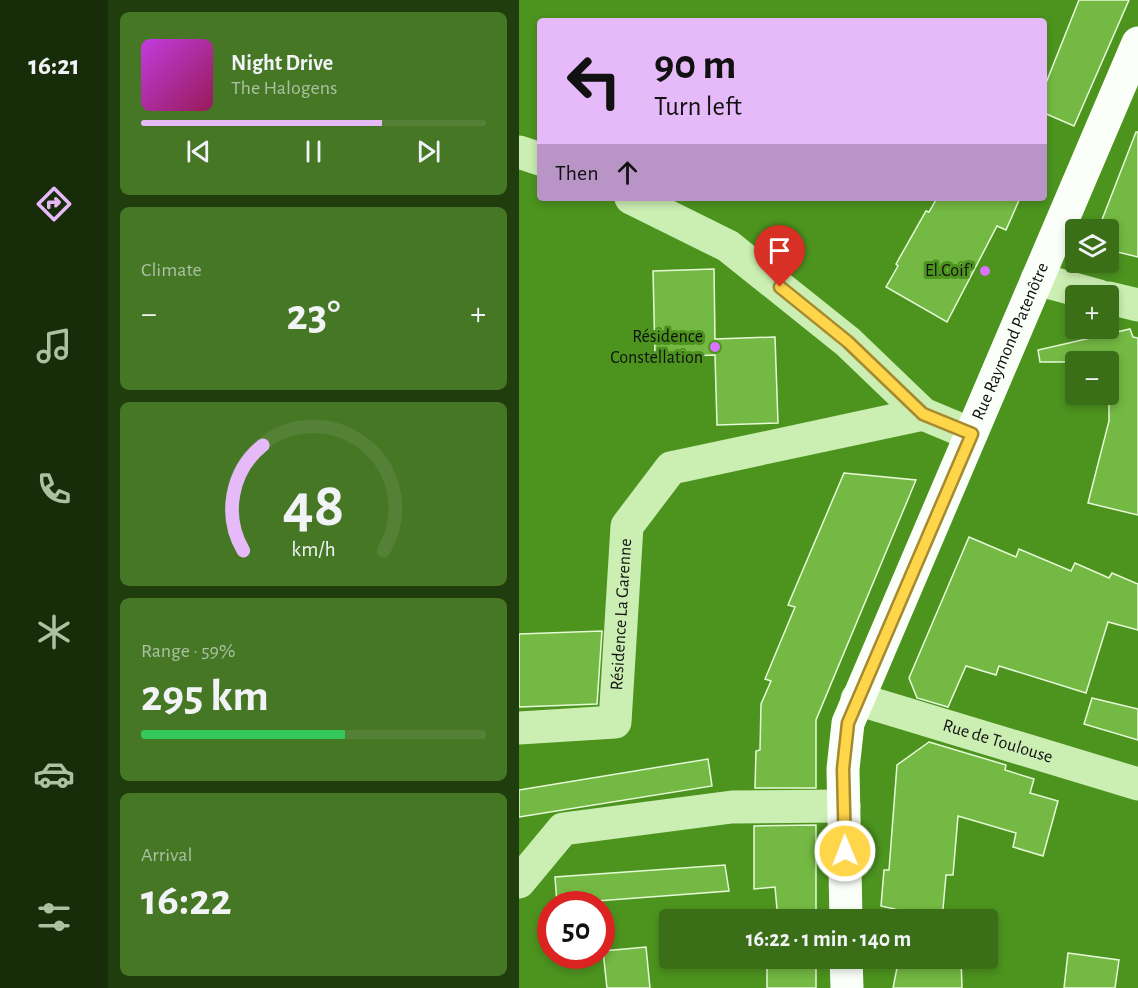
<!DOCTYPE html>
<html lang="en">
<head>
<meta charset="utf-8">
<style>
  body { margin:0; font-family:"Alegreya Sans",sans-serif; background:#457724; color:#f1f3f6; height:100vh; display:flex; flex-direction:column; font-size:22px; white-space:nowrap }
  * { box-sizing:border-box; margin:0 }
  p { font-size:20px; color:#abc1a1 }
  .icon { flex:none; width:33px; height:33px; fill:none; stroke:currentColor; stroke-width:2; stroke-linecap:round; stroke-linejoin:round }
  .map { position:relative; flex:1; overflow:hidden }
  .drawer { display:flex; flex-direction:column; gap:12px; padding:12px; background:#203d0d; width:411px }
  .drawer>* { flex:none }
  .guide { position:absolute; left:18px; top:18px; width:510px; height:183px; border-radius:6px; box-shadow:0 3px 9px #0003; background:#e6b9f9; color:#111; overflow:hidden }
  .tools { position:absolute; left:546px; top:219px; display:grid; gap:12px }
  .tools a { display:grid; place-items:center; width:54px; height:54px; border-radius:6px; background:#3a6f17; box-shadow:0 3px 9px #0003; font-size:30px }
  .speed { position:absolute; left:18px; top:891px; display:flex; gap:12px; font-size:30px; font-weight:700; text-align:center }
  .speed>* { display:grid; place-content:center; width:78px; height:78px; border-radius:50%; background:#3a6f17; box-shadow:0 3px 9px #0003; line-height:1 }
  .speed .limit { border:9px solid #d22; background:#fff; color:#111 }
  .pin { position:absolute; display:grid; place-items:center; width:51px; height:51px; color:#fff; margin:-62px -26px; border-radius:50% 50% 50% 0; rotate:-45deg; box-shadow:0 0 6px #0007 }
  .pin .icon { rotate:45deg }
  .me { position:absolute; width:66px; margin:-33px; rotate:359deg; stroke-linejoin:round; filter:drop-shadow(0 0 4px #0008) }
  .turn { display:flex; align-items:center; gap:21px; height:126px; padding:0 18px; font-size:27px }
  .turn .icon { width:78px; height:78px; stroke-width:2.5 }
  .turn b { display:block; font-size:42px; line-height:51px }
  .then { display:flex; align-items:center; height:57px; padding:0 18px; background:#0003; gap:12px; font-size:22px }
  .big { font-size:45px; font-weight:700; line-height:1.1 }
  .drawer .widget { flex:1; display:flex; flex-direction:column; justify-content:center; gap:9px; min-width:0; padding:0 21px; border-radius:9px; background:#457724 }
  .drawer .dial { align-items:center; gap:0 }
  .dial svg { height:156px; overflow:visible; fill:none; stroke:#548136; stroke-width:7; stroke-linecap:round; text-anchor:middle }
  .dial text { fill:#f1f3f6; stroke:none }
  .song { display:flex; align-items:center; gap:18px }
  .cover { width:72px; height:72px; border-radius:9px; background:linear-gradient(135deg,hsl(290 70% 55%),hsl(330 70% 35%)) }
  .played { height:6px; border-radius:3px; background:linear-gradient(90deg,#e6b9f9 70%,#548136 70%) }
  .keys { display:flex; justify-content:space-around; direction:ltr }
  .heat { display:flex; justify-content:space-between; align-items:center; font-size:33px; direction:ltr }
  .charge { height:9px; border-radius:4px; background:linear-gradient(90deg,#34c759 59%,#548136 0) }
  .trip { position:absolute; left:140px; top:909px; width:339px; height:60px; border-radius:6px; background:#3a6f17; box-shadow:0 3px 9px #0003; font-weight:700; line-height:60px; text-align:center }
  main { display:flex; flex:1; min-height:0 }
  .tab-bar { display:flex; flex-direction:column; width:108px; justify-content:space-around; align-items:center; background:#172c09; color:#abc1a1 }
  .tab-bar .icon { width:42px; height:42px }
  .tab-bar .current { color:#e6b9f9 }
  .tab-bar b { font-size:27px; color:#f1f3f6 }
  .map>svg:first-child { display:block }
</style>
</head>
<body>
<main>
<nav class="tab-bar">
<b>16:21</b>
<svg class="icon current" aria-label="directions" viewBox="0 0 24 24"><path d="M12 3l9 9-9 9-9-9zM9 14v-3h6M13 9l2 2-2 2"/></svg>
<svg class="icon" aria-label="music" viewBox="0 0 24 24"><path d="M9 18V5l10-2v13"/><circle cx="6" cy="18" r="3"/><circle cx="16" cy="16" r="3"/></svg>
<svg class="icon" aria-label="phone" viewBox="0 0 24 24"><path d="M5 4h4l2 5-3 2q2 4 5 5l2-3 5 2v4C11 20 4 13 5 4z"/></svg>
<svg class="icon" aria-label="climate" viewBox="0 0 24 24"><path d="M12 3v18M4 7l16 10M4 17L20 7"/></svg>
<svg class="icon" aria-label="car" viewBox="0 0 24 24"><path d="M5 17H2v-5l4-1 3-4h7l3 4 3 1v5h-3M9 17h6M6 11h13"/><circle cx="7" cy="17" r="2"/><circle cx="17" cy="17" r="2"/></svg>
<svg class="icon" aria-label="filters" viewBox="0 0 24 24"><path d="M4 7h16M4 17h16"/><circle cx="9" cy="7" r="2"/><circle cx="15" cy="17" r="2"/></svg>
</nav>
<section class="drawer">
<div class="widget">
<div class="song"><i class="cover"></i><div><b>Night Drive</b><p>The Halogens</p></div></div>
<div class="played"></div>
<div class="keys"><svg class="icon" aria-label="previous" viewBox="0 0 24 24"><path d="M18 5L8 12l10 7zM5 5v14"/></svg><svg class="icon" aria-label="pause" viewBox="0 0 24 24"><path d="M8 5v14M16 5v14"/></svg><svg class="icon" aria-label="next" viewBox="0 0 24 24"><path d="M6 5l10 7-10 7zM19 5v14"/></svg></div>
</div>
<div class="widget"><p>Climate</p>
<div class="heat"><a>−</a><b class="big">23°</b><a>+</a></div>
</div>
<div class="widget dial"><svg viewBox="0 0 100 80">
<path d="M14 69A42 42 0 1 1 86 69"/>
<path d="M14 69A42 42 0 0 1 24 15" stroke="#e6b9f9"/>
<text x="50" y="56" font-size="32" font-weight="700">48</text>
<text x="50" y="72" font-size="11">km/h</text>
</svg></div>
<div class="widget"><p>Range · 59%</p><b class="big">295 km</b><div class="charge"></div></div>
<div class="widget"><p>Arrival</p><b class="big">16:22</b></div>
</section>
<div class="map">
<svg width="619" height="988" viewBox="0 0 619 988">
  <rect width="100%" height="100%" fill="#4d941f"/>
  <g fill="#74b943" stroke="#e6fad8" stroke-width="1.5">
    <polygon points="560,0 610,0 555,126 525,113 525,88"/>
    <polygon points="617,132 619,132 619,257 590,250 590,230 579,230"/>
    <polygon points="418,198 501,198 487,230 478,226 428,322 367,287 379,266 377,264 407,211 410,212"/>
    <polygon points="195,269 196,339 256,337 259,423 198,425 196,355 136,357 134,271"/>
    <polygon points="611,329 614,337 619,338 619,515 569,503 590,421 590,362 521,362 519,350"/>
    <polygon points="325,473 397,480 297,720 297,788 236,788 237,751 241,750 242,704 252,681 246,679 276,607 269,605"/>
    <polygon points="450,537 497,557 500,549 552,571 556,563 590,578 593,573 619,584 619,630 589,622 567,693 480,666 477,675 447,666 429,707 398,698 390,678"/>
    <polygon points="83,631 78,704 0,707 0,634"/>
    <polygon points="573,698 619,709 619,740 565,724"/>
    <polygon points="410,742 487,765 486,770 515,779 511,793 539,801 524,856 494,847 497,833 439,816 434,875 427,875 423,920 362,906 365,870 370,870 378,765"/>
    <polygon points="189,759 193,786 0,817 0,790"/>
    <polygon points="297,825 297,920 259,920 256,887 235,889 235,826"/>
    <polygon points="206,865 210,891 38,904 36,877"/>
    <polygon points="127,947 131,988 88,988 84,951"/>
    <polygon points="549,953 600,960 596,988 545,988"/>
    <rect x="248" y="958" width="49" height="30"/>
    <polygon points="380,958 442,958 443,988 374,988"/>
  </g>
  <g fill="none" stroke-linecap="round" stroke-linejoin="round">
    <g stroke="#cbeeb2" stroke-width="33">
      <polyline points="0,152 21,159"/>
      <polyline points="112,198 209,246 329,342 404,414 452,434"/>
      <polyline points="518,279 580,296"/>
      <polyline points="590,298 619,305"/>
      <path id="s1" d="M 338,699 L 619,784"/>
      <path id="s2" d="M 0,728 L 96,722 L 108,526 L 152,468 L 404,414"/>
      <polyline points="0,882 44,829 213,807 325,806"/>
    </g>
    <g stroke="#fbfff9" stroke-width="33">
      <path id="s3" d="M 327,920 L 324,769 L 329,723 L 619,43"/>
      <polyline points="327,958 328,988"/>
    </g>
  </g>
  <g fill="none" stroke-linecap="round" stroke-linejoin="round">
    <g stroke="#a68a30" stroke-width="15">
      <polyline id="route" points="261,287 329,342 404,414 453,434 329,723 324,769 326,851"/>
    </g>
    <use href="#route" stroke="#ffd54a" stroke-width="10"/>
  </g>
  <g fill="#d972fc" stroke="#4d941f" stroke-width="2">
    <circle cx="466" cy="271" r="6"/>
    <circle cx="196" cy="347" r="6"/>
  </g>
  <g text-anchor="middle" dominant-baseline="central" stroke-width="6" stroke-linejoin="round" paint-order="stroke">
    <g font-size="18" fill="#111" stroke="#4d941f" text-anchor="end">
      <text x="454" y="271">El.Coif'</text>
      <text x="184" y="337">Résidence<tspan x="184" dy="21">Constellation</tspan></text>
    </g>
    <g font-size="18" fill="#111" stroke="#4d941f">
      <text stroke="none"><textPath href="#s3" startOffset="612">Rue Raymond Patenôtre</textPath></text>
      <text stroke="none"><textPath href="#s2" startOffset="204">Résidence La Garenne</textPath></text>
      <text stroke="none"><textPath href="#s1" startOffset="147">Rue de Toulouse</textPath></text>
    </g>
  </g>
</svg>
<div class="tools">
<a><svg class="icon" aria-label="layers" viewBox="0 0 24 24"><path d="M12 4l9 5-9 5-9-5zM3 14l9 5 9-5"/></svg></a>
<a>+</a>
<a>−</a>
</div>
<div class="speed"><div class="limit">50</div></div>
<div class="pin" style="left:261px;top:287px;background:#d93025"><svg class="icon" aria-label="arrive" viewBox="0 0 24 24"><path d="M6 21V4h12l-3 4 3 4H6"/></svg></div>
<svg class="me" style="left:326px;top:851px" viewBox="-20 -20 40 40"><circle r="17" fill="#ffd54a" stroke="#fff" stroke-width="3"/><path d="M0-11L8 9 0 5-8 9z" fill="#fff"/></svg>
<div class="trip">16:22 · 1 min · 140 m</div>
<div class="guide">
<div class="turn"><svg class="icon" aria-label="left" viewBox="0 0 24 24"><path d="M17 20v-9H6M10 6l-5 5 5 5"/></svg><div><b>90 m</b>Turn left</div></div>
<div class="then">Then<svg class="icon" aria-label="ahead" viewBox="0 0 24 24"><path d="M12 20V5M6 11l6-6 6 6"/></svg></div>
</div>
</div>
</main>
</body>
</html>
